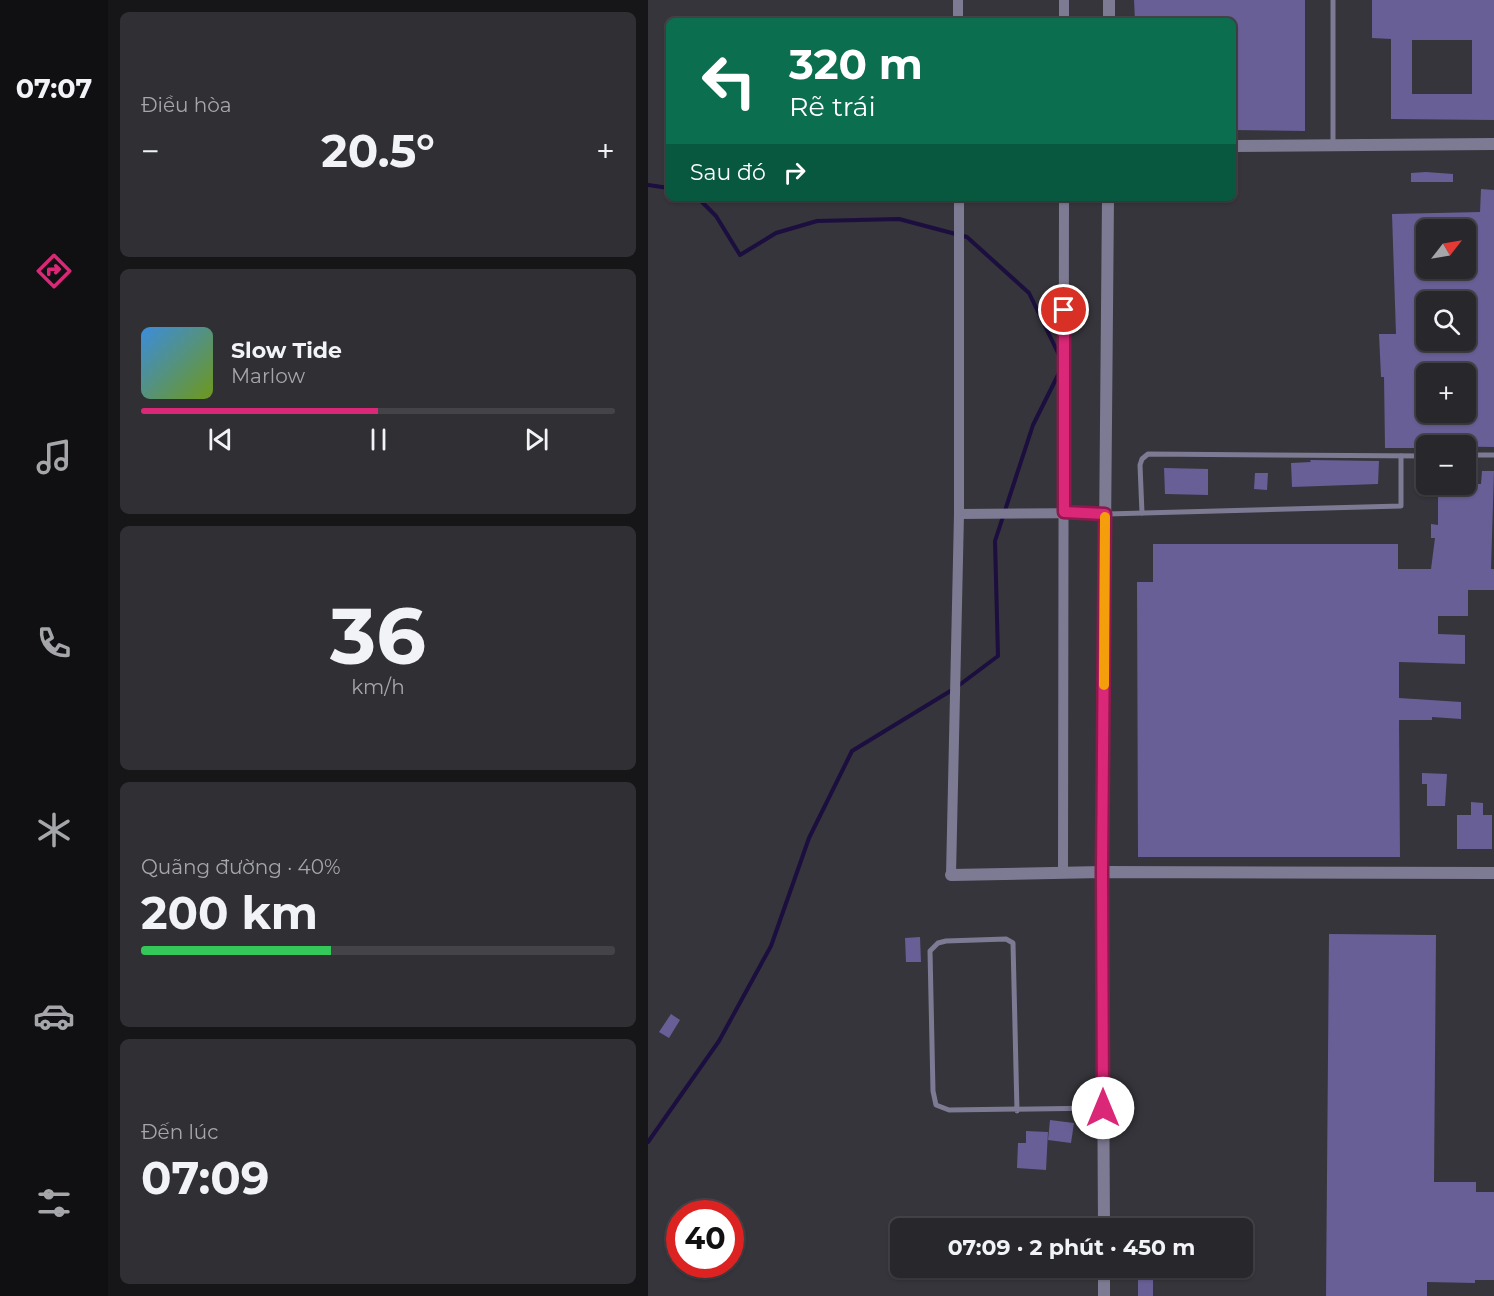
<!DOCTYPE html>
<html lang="vi">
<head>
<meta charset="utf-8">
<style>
  body { margin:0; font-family:Montserrat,sans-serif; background:#303034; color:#f1f3f6; height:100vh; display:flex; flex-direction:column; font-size:22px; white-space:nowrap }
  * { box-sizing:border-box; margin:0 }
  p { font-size:20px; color:#a5a6a9 }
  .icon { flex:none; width:33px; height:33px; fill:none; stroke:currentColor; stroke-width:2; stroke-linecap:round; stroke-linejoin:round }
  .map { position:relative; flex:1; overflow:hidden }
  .side { display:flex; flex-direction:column; gap:12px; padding:12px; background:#161618; width:540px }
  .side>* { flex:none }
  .top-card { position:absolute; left:18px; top:18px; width:570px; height:183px; border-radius:9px; box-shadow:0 2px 4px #0004,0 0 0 2px #444448; background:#0b6e4f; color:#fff; overflow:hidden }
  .needle { width:39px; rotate:59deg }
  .buttons { position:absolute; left:768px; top:219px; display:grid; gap:12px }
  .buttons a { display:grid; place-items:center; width:60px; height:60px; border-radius:9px; background:#28282c; box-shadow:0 2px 4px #0004,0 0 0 2px #444448; font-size:30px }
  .speed { position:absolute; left:18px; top:1200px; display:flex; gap:12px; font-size:30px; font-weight:700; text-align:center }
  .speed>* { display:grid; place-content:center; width:78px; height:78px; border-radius:50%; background:#28282c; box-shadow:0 2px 4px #0004,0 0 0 2px #444448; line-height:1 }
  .speed .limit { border:9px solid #d22; background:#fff; color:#111 }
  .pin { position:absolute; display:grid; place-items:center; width:51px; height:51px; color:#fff; margin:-26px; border:3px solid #fff; border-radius:50%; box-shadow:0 2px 6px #0007 }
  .me { position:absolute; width:66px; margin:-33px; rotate:0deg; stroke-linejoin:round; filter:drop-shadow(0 0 4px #0008) }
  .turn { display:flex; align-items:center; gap:21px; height:126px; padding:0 24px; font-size:27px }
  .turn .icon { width:78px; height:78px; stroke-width:2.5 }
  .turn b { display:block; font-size:42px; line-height:51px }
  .then { display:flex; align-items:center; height:57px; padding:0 24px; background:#0003; gap:12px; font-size:22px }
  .big { font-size:45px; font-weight:700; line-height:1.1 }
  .side .widget { flex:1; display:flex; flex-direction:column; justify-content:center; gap:9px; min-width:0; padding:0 21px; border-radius:9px; background:#303034 }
  .side .dial { align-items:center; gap:0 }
  .dial b { font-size:78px; line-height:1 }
  .song { display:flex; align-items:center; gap:18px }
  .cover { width:72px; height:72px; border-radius:9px; background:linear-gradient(135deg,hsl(210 70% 55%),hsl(80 70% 35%)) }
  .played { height:6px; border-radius:3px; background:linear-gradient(90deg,#db2777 50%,#444448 50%) }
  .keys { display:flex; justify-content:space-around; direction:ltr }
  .heat { display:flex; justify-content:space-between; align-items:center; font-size:33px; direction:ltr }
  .charge { height:9px; border-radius:4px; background:linear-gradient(90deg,#34c759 40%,#444448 0) }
  .trip { position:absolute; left:242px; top:1218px; width:363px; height:60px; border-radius:9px; background:#28282c; box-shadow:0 2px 4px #0004,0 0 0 2px #444448; font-weight:700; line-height:60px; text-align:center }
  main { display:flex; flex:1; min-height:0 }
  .menu { display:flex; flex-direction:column; width:108px; justify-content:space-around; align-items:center; background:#101012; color:#a5a6a9 }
  .menu .icon { width:42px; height:42px }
  .menu .active { color:#db2777 }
  .menu b { font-size:27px; color:#f1f3f6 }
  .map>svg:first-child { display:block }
</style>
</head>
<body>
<main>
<nav class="menu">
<b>07:07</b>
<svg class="icon active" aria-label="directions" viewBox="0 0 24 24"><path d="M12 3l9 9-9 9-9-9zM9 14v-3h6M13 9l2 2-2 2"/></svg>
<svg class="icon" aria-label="music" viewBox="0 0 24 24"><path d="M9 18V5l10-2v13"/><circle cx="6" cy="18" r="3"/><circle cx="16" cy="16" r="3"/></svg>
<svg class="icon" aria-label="phone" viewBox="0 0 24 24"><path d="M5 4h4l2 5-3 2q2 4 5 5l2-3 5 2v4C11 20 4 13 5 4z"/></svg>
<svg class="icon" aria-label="climate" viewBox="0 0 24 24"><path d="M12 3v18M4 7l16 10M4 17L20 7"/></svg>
<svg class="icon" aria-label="car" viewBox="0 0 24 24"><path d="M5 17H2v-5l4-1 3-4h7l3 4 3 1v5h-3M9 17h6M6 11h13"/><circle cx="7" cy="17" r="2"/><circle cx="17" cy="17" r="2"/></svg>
<svg class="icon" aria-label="filters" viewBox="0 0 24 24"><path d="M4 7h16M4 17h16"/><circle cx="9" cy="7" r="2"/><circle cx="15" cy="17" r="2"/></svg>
</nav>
<section class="side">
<div class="widget"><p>Điều hòa</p>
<div class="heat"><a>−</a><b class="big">20.5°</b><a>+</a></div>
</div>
<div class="widget">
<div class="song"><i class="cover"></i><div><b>Slow Tide</b><p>Marlow</p></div></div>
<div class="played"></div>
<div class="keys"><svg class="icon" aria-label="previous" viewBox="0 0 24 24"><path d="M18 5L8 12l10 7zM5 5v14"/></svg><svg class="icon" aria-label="pause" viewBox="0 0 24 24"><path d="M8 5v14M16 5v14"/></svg><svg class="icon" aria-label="next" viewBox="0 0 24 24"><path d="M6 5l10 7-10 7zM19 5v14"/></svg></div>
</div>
<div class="widget dial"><b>36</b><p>km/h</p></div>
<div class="widget"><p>Quãng đường · 40%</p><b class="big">200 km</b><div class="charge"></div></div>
<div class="widget"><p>Đến lúc</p><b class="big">07:09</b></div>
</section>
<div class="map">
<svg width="846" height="1296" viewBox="0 0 846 1296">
  <rect width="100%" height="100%" fill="#35353b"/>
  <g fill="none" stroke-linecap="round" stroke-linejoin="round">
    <g stroke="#1c0e3e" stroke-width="4">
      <polyline points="0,185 21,188"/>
      <polyline points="50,198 68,216 92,255 128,233 169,221 251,219 319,237 381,293 412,357"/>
      <polyline points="310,686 350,656 347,541 385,425 413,369"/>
      <polyline points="0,1142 71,1041 123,946 161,838 204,751 304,690"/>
    </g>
  </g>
  <g fill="#685f96" fill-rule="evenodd">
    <polygon points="486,0 657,0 657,131 585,130 585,21 487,21"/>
    <path d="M 724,0 L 846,0 L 846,120 L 743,119 L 743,39 L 724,38 ZM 764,40 L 824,40 L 824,94 L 764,94 Z"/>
    <polygon points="778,172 805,174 805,182 763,182 763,173"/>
    <path d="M 833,189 L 846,190 L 846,447 L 778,446 L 778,448 L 737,448 L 736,377 L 733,377 L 731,334 L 748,334 L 744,214 L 832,212 ZM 778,230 L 818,230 L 818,268 L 778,268 ZM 778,302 L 818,302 L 818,347 L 778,348 ZM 778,374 L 818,374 L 818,412 L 778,412 Z"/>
    <polygon points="662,460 731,461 730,484 644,487 643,463 663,462"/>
    <polygon points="516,468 560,469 560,495 517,494"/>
    <polygon points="834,471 846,471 843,569 846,569 846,590 820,590 820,616 790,616 790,634 817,635 817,664 751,662 751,698 813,702 813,719 784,717 784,720 751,720 752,857 490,857 489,582 505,582 505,544 750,544 750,569 783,569 787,538 783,538 783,524 790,525 790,484 833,484"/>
    <polygon points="607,473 620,473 619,490 606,489"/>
    <polygon points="774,773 799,774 797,806 779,806 779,784 774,784"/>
    <polygon points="823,802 835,803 835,815 844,815 844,849 809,849 809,815 823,815"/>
    <polygon points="681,934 788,935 786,1182 828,1182 828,1192 846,1192 846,1280 827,1280 827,1283 779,1282 779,1296 678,1296"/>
    <polygon points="272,937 273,962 258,962 257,938"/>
    <polygon points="23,1014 32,1020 21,1038 11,1032"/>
    <polygon points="402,1120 426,1123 423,1143 400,1140"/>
    <polygon points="378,1131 400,1132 398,1170 369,1168 370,1143 378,1143"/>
    <rect x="490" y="1280" width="15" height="16"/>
  </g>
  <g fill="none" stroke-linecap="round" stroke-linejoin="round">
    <g stroke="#7d7a93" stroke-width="5">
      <polyline points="685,144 685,0"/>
      <polyline points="818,455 846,455"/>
      <polyline points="494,513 492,465 494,459 500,454 778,456"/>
      <polyline points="459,514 753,506 753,456"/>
      <polyline points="369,1111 365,943 358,939 298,941 290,943 282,951 285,1091 288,1105 301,1110 455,1108"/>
    </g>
    <g stroke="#7d7a93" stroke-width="10">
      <polyline points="310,0 310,21"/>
      <polyline points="416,0 416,21"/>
      <polyline points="311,514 457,513"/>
      <polyline points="415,873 416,198"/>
      <polyline points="303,875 311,514 311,198"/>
    </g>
    <g stroke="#7d7a93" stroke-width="12">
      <polyline points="461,21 461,0"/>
      <polyline points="585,146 846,144"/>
      <polyline points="303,875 454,872 846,873"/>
      <polyline points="456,1228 454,872 460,198"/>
      <polyline points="456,1268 456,1296"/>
    </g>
  </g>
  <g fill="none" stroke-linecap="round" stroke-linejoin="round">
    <g stroke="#8e194d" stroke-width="15">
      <polyline id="route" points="416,310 416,512 457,514 454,872 455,1108"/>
    </g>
    <use href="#route" stroke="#db2777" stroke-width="10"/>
    <polyline stroke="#f59e0b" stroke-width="10" points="456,685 457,517"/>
  </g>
</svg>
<div class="buttons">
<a><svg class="needle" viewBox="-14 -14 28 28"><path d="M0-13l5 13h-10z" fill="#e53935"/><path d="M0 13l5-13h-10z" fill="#a5a6a9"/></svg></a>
<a><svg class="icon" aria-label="search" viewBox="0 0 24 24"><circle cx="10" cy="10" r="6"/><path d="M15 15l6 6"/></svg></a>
<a>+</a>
<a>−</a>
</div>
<div class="speed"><div class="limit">40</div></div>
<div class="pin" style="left:416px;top:310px;background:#d93025"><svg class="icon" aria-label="arrive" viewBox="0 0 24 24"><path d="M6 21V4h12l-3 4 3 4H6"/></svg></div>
<svg class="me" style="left:455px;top:1108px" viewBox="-20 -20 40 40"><circle r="19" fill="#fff"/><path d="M0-13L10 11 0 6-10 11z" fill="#db2777"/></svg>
<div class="trip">07:09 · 2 phút · 450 m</div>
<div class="top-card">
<div class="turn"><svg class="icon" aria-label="left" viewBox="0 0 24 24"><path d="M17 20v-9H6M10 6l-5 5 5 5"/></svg><div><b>320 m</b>Rẽ trái</div></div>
<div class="then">Sau đó<svg class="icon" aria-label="right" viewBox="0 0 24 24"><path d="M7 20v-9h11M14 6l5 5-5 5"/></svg></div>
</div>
</div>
</main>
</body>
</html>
